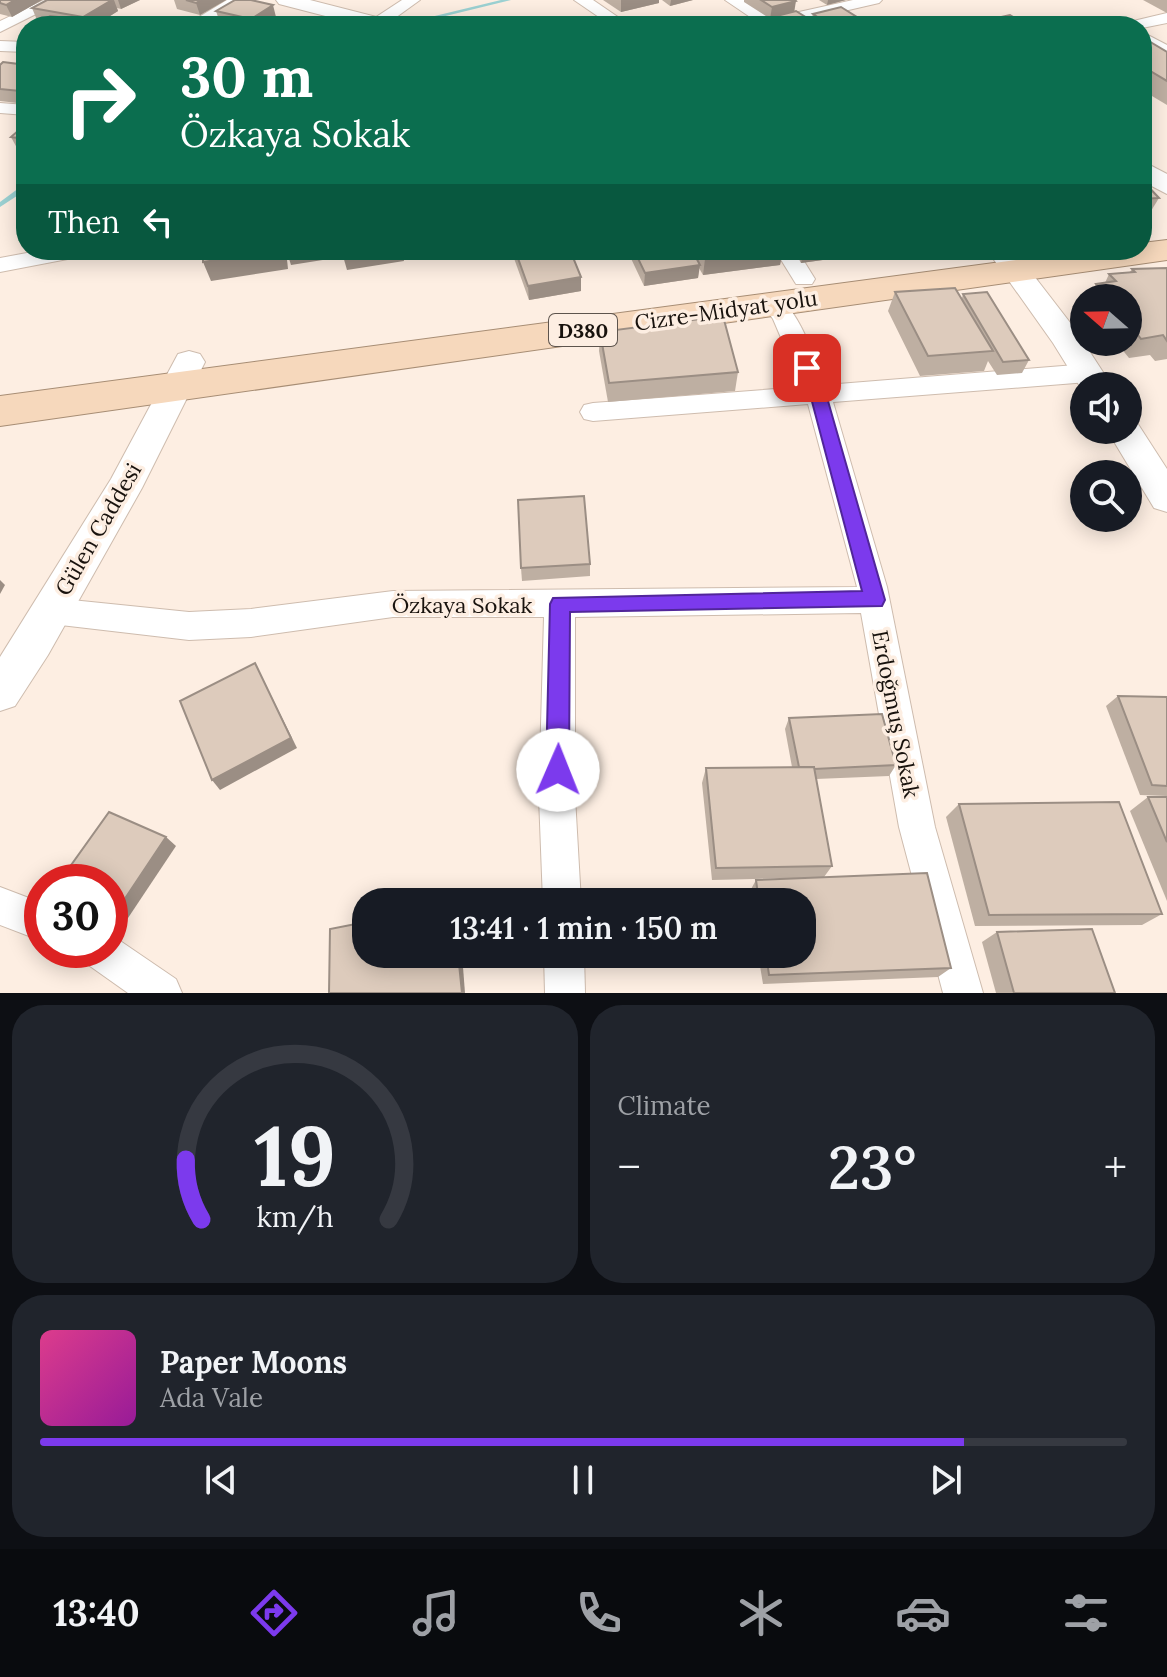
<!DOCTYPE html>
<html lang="en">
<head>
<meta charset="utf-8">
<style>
  body { margin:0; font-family:Lora,serif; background:#20242c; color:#f1f3f6; height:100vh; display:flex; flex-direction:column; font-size:30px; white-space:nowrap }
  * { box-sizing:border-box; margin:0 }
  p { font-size:26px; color:#9ea1a6 }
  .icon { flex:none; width:44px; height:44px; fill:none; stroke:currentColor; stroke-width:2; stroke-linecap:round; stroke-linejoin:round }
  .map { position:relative; height:993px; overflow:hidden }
  .sheet { display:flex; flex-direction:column; gap:12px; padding:12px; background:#0d0f14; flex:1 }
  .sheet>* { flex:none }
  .hud { position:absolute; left:16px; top:16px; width:1136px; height:244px; border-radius:32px; box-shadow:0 4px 20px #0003; background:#0b6e4f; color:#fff; overflow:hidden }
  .needle { width:52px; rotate:290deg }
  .fabs { position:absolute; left:1070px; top:284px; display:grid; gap:16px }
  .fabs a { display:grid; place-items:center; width:72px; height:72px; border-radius:50%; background:#171b24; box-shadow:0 4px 20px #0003; font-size:40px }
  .speed { position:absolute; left:24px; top:864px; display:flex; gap:16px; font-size:40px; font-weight:700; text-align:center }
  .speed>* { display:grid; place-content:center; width:104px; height:104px; border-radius:50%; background:#171b24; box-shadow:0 4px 20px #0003; line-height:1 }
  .speed .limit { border:12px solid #d22; background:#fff; color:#111 }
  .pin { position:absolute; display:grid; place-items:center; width:68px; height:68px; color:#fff; margin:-34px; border-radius:16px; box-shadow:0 4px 12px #0006 }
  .me { position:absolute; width:88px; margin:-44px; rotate:1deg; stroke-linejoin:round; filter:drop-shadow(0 0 6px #0008) }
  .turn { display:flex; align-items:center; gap:28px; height:168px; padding:0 32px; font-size:36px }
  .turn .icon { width:104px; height:104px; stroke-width:2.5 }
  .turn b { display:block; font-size:56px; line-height:68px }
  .then { display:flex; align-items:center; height:76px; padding:0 32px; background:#0003; gap:16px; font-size:30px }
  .big { font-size:60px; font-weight:600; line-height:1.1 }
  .sheet .tile { flex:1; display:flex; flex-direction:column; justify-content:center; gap:12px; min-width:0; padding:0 28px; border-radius:32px; background:#20242c }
  .sheet .dial { align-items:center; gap:0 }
  .dial svg { height:208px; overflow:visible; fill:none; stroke:#363941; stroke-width:7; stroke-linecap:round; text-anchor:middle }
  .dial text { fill:#f1f3f6; stroke:none }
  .song { display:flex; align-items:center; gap:24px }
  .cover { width:96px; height:96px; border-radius:12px; background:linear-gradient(135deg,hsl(330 70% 55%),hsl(300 70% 35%)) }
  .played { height:8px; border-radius:4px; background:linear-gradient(90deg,#7c3aed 85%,#363941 85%) }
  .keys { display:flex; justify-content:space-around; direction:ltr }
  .heat { display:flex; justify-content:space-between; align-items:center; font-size:44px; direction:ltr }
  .sheet .tiles { flex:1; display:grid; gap:12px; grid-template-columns:1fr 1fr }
  .tile:last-child { grid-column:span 2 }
  .trip { position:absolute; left:352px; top:888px; width:464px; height:80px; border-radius:32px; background:#171b24; box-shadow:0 4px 20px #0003; font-weight:600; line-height:80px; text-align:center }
  .menu { display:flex; height:128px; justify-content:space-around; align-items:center; background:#090b0e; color:#9ea1a6 }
  .menu .icon { width:56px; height:56px }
  .menu .on { color:#7c3aed }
  .menu b { font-size:36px; color:#f1f3f6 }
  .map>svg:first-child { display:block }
</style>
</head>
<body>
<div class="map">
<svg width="1167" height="993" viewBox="0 0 1167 993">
  <rect width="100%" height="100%" fill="#fdeee2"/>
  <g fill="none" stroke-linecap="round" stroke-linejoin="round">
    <g fill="#9bd1d2" fill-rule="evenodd">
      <polygon points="501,0 511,0 417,23 414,21"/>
      <polygon points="23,185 26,185 26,190 0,207 0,202"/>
    </g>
    <g stroke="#cebcae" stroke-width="2">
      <g id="minor">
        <polygon points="44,0 64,0 0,32 0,21"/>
        <polygon points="227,0 246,0 204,26 184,26"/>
        <polygon points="402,0 420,0 384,26 369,26 370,21"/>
        <polygon points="574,0 593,0 631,26 612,26"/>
        <polygon points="725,0 744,0 772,18 853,0 882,0 879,3 779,26 749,26 756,21"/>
        <polygon points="1167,13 1167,23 1142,28 1123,26 1125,23"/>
        <polygon points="1142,32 1167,45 1167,57 1142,44"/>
        <polygon points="0,41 26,42 26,52 0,51"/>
        <polygon points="0,103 26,105 26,115 0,113"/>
        <polygon points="43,250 89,250 78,257 0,272 0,258"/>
        <polygon points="775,250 797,250 815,279 812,284 796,284"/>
        <path d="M 773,296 C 797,302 816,362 826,385 L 1088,364 L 1097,367 L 1100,373 L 1097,379 L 1088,382 L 833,402 L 887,587 L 935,827 L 983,993 L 943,993 L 899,827 L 861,613 L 575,617 L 575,797 L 581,902 L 543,902 L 539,797 L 544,617 L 393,617 L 251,637 L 189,640 L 52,624 L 41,620 L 37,611 L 41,602 L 52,598 L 189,612 L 251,609 L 393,591 L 857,587 L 808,404 L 593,421 L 584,419 L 580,412 L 584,405 L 593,403 L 802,387 L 773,319 L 761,303 L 765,298 Z"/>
        <polygon points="0,887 42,903 42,941 0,925"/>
        <polygon points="110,934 176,979 182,993 128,993 87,964 81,950 110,950"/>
        <polygon points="544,954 584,954 585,993 545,993"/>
      </g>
    </g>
    <g stroke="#cebcae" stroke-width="2">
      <g id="tertiary">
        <polygon points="276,0 310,0 396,22 399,26 364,26 279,4"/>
        <polygon points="1142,161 1167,174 1167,194 1142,181"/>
        <polygon points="987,250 1014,250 1075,329 1112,386 1084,386 1084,393 1053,343"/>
        <polygon points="189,351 200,354 205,362 142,488 48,655 15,706 0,711 0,657 111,479 178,354"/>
        <polygon points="1128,419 1136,421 1167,469 1167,512 1154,508 1107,430 1128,430"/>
      </g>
    </g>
    <g stroke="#a78d74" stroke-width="2">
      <polygon id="trunk" points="1167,240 1167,260 0,426 0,396 1090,250 1142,250 1142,243"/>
    </g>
    <use href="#minor" fill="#fff" fill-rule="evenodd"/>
    <use href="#tertiary" fill="#fff" fill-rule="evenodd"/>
    <use href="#trunk" fill="#f6d8bc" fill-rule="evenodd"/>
  </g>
  <g fill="#beafa2">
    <polygon points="0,0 42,0 12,17 0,14"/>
    <polygon points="47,0 140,0 121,9 117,8 118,11 94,26 35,26 42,21 37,20 32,8"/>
    <polygon points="174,0 226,0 200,15 177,9"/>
    <polygon points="603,0 659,0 659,3 621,12"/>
    <polygon points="662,0 693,0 670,6"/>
    <polygon points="744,0 795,0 794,11 811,20 813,14 868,24 868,26 733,26 760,25 761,20 769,18 744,2"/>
    <polygon points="819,0 846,0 827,5"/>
    <polygon points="1143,0 1167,0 1167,13"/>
    <polygon points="216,11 276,17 262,26 233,26 220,23"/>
    <polygon points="983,21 1028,26 981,26"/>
    <polygon points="1142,37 1167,52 1167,105 1142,90"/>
    <polygon points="0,65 26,65 26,104 0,101"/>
    <polygon points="26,124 26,151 18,150 11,137"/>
    <polygon points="1142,180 1159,198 1151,211 1142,212"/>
    <polygon points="511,250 570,250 581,277 581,291 529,300"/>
    <polygon points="627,250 783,250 780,265 703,275 699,268 698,278 644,286"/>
    <polygon points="794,250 895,250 801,263"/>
    <polygon points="1167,268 1167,359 1155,361 1150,355 1129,358 1116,342 1128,342 1128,298 1088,298 1096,284 1105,283 1109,274 1130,272 1132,269"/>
    <polygon points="895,292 962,298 963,294 1029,360 1022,373 997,375 988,361 984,371 920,376 888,311"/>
    <polygon points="600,332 738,372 735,391 608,402 599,351"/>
    <polygon points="590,564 590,576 522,581 521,568"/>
    <polygon points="1118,696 1167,697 1167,796 1140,795 1106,706"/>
    <polygon points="789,718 896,765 889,776 816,779 832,866 824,877 951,968 938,977 763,984 758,954 802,954 802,902 751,902 750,891 756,880 797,878 712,880 702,783 706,768 792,767 785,729"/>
    <polygon points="1148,797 1167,797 1167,901 1130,811"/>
    <polygon points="959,804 1162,914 1142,925 975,926 946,817"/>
    <polygon points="997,932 1115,993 996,993 982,942"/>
  </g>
  <g fill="#9b8e84">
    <polygon points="15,0 42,0 12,17 6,5"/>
    <polygon points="112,0 114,0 118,11 94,26 87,26 83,17"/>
    <polygon points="118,0 140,0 121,9"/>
    <polygon points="201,0 226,0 200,15 196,3"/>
    <polygon points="621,0 659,0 659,3 621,12"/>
    <polygon points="671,0 693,0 670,6"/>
    <polygon points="828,0 846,0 827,5"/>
    <polygon points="796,1 794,13 770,19 772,7"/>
    <polygon points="273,5 276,17 262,26 253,26 251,19"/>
    <polygon points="83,20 86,26 75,26"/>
    <polygon points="26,86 25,90 26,103 20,91"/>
    <polygon points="282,250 286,250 288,269 211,281 203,262"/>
    <polygon points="299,250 327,250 329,259 291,265 287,252"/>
    <polygon points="388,250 402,250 404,261 347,270 343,256"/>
    <polygon points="711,250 783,250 780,265 703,275 706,251"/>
    <polygon points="804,250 895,250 801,263"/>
    <polygon points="700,265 698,278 644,286 645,273"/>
    <polygon points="581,277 581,291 529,300 528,286"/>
    <polygon points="0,580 5,585 0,594"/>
    <polygon points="255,663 297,748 220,790 212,780"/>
    <polygon points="166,837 176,846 112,942 110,941 110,921"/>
    <polygon points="458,954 462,954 465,993 462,993"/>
  </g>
  <g fill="#ddcbbc" stroke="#9b8e84" stroke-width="2">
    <polygon points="0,0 15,0 6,5 0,3"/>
    <polygon points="47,0 112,0 83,17 32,8"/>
    <polygon points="186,0 201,0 196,3"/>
    <polygon points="235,0 251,0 273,5 251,19 216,11"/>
    <polygon points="761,0 795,0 796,1 772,7"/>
    <polygon points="841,7 868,24 861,26 831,26 813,14"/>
    <polygon points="796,11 820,26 770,26 761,20"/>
    <polygon points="1010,15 1028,26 991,26 983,21"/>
    <polygon points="50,16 83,20 75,26 35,26"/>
    <polygon points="754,20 762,26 733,26"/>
    <polygon points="956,24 959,26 929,26"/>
    <polygon points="1142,37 1167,52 1167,81 1142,66"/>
    <polygon points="3,62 26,65 26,86 20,91 0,89 0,65"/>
    <polygon points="26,124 26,139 11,137"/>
    <polygon points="1142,180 1159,198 1142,199"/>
    <polygon points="203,250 282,250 203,262"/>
    <polygon points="343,250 388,250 343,256"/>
    <polygon points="515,250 570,250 581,277 528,286"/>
    <polygon points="634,250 692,250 700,265 645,273"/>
    <polygon points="1167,268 1167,341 1163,335 1141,339 1128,323 1128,298 1108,298 1096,284 1116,281 1109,274 1135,272 1132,269"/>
    <polygon points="955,288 993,351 928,356 895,292"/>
    <polygon points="987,292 1029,360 1003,362 963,294"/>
    <polygon points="723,316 738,372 609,383 600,332"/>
    <polygon points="584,496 590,564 521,568 518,500"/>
    <polygon points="255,663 291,738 212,780 180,701"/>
    <polygon points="1118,696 1167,697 1167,786 1152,785"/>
    <polygon points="882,714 896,765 814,769 814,767 799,767 789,718"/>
    <polygon points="814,767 832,866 716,868 706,768"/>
    <polygon points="1148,797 1167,797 1167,842"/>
    <polygon points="1119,802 1162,914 989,915 959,804"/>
    <polygon points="109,812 166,837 110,921 110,882 59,882"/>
    <polygon points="927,873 951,968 769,975 766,954 802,954 802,902 759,902 756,880"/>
    <polygon points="366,922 366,954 458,954 462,993 329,993 330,929"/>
    <polygon points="1092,929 1115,993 1014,993 997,932"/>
  </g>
  <polygon fill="#7c3aed" stroke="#51269a" stroke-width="2" points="807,363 812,364 826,394 885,600 882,606 570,612 569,770 566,777 558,781 550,777 546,770 550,604 553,598 862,591 810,394 799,368"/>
  <g text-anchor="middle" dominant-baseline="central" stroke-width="7" stroke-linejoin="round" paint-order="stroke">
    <rect fill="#fdeee2" stroke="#5d544d" stroke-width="2" x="549" y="314" width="68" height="32" rx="6"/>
    <g font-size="20" font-weight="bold" fill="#18120d">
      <text x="583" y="330">D380</text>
    </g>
    <g font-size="22" fill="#18120d" stroke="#fdeee2">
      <text transform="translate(726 310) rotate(-8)">Cizre-Midyat yolu</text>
      <text transform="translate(98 529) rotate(-60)">Gülen Caddesi</text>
      <text x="462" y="605">Özkaya Sokak</text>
      <text transform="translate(896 714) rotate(79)">Erdoğmuş Sokak</text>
    </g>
  </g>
</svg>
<div class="fabs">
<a><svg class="needle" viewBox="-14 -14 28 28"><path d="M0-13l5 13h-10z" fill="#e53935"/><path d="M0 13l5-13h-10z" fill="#9ea1a6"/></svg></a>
<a><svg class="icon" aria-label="sound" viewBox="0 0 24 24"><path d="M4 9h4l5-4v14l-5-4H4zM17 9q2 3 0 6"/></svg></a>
<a><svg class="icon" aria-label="search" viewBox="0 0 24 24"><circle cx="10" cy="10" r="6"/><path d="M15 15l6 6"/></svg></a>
</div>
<div class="speed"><div class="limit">30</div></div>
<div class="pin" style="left:807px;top:368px;background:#d93025"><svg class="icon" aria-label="arrive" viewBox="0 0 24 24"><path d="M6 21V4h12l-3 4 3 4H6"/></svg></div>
<svg class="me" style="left:558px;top:770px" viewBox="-20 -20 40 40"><circle r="19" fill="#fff"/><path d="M0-13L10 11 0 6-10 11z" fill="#7c3aed"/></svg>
<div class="trip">13:41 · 1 min · 150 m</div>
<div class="hud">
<div class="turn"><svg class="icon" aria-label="right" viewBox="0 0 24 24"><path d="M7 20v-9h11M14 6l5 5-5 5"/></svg><div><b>30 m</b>Özkaya Sokak</div></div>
<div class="then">Then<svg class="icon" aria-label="left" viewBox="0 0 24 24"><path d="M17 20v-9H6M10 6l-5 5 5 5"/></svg></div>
</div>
</div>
<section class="sheet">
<div class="tiles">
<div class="tile dial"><svg viewBox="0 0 100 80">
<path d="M14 69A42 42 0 1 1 86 69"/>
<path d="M14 69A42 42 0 0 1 8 46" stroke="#7c3aed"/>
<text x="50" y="56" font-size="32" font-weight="700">19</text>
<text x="50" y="72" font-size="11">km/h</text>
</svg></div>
<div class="tile"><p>Climate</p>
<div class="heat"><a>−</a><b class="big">23°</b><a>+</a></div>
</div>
<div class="tile">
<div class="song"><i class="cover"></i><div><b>Paper Moons</b><p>Ada Vale</p></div></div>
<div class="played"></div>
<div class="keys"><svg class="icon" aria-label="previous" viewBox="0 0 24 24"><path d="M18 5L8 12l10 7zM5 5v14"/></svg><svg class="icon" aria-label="pause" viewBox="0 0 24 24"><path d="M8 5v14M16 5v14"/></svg><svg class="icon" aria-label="next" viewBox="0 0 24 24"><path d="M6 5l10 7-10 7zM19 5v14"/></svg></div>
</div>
</div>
</section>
<nav class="menu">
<b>13:40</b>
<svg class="icon on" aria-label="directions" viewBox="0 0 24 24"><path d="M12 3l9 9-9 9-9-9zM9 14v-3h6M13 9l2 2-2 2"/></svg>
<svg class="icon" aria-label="music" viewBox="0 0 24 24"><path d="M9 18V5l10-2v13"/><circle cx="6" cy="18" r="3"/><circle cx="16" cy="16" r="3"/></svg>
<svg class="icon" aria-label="phone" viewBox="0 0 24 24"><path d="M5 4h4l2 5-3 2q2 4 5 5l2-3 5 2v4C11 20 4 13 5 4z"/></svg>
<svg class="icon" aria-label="climate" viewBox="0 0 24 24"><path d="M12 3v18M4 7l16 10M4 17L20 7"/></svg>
<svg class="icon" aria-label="car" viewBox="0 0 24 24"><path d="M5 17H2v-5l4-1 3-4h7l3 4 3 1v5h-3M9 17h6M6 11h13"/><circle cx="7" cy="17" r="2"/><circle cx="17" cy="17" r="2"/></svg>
<svg class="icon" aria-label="filters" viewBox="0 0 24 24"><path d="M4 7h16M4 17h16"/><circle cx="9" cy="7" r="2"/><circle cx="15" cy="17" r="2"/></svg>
</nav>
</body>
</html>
